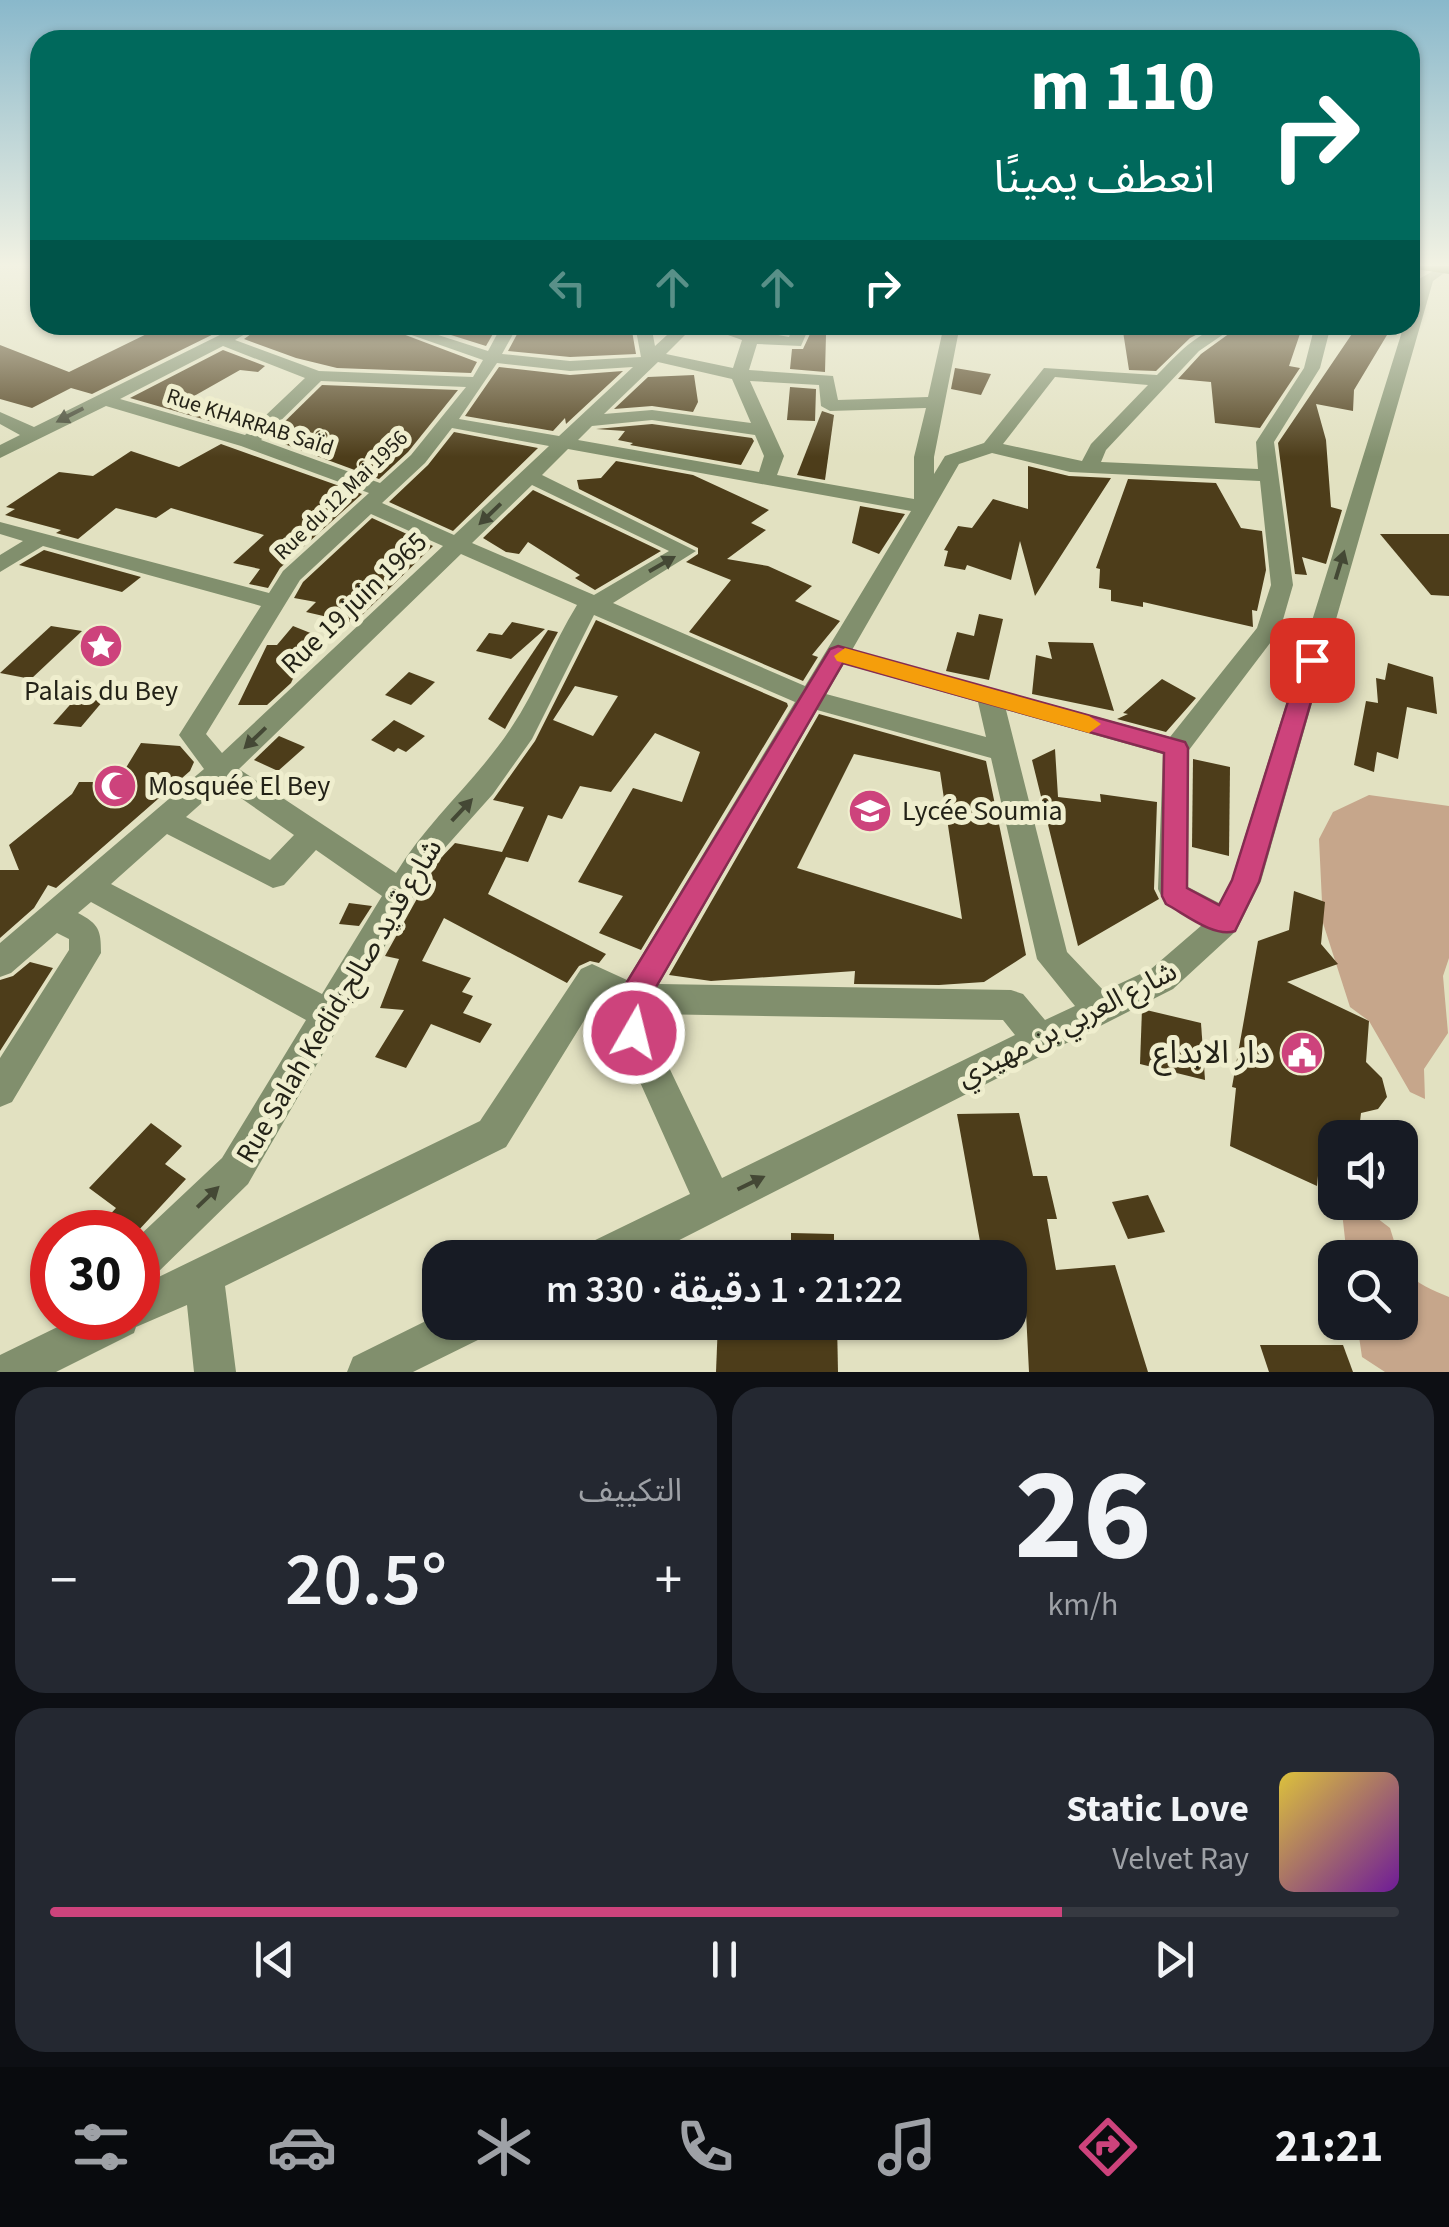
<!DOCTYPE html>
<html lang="ar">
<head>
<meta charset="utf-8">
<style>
  body { margin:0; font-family:"Source Sans 3","Noto Sans Arabic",sans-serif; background:#242831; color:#f1f3f6; direction:rtl; height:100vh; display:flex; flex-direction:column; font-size:38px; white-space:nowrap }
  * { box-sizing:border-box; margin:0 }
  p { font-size:32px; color:#9ea1a6 }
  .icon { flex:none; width:55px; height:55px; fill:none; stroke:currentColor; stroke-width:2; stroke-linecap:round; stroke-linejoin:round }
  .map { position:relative; height:1372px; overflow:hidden; direction:ltr }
  .side { display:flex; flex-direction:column; gap:15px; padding:15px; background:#0d0f14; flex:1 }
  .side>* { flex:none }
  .hud { position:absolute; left:30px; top:30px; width:1390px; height:305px; border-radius:30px; box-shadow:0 2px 8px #0004; direction:rtl; background:#00695c; color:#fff; overflow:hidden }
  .fabs { position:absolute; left:1318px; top:1120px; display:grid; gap:20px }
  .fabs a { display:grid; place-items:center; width:100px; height:100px; border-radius:20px; background:#171b24; box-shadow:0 2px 8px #0004; font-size:50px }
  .speed { position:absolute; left:30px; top:1210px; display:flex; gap:20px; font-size:50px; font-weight:700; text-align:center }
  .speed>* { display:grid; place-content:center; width:130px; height:130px; border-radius:50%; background:#171b24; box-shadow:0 2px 8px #0004; line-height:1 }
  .speed .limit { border:15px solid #d22; background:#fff; color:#111 }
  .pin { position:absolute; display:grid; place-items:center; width:85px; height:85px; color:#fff; margin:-42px; border-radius:20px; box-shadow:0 5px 15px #0006 }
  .me { position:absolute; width:110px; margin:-55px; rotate:8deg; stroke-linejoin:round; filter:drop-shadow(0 0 8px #0008) }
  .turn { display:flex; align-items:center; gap:35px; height:210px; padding:0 40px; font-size:45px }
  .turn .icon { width:130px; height:130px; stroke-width:2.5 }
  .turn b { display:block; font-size:70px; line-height:85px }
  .lanes { display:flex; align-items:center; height:95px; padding:0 40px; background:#0003; justify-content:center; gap:50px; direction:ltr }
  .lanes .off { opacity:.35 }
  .big { font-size:75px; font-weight:600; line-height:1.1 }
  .side .card { flex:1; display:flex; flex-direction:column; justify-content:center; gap:15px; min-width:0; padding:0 35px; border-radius:30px; background:#242831 }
  .side .dial { align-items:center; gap:0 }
  .dial b { font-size:130px; line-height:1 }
  .song { display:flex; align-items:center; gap:30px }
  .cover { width:120px; height:120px; border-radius:15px; background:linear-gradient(135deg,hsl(50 70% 55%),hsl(280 70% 35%)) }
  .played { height:10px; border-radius:5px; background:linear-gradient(90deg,#cd437c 75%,#363941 75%) }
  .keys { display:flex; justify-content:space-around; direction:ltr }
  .heat { display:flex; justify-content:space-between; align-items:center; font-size:55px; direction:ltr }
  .side .tiles { flex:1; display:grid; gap:15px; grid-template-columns:1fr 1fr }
  .card:last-child { grid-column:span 2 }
  .trip { position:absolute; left:422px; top:1240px; width:605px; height:100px; border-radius:30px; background:#171b24; box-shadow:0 2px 8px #0004; font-weight:600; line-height:100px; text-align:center; direction:rtl }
  .tabs { display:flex; height:160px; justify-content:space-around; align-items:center; background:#090b0e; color:#9ea1a6 }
  .tabs .icon { width:70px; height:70px }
  .tabs .current { color:#cd437c }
  .tabs b { font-size:45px; color:#f1f3f6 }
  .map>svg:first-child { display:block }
</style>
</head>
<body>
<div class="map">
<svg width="1449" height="1372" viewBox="0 0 1449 1372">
  <rect width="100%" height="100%" fill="#e2e1c1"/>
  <g fill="#c6a68b">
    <polygon points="1369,795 1449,806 1449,958 1443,976 1448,1033 1424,1069 1425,1099 1410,1092 1369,1021 1350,1007 1323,923 1319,839 1333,812"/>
    <polygon points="1341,1203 1379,1203 1373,1215 1390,1228 1399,1257 1347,1257"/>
    <path d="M 1400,1259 C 1407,1281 1430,1289 1449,1297 L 1449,1372 L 1385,1372 L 1362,1357 L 1357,1323 L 1400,1322 Z"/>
  </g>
  <g fill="#4d3d1a" fill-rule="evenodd">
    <polygon points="165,325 232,325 92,394 71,388 32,408 0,399 0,345 69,372"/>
    <polygon points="264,325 379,325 477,362 471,373 337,368 296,358 244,339"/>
    <polygon points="419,325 498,325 486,346"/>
    <polygon points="522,325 611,325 610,330 632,331 636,354 570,357 508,351"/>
    <polygon points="1122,325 1215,325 1190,338 1156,371 1129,370"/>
    <polygon points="1241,325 1303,325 1289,366 1300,368 1260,428 1215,423 1211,382 1178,379 1201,354"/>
    <polygon points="1358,325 1393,325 1354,390 1353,411 1316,404 1326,440 1331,507 1342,510 1326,564 1302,557 1307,575 1295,574 1278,443"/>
    <polygon points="810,334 826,335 825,372 790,369 792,349 803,349"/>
    <polygon points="223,350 265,366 258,372 240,370 187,400 223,413 220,424 130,398"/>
    <polygon points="499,367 570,375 623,371 566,424 565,418 553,431 465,416"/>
    <polygon points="955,368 991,374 981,395 951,389"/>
    <polygon points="694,375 698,402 693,412 652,406 614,409 648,377"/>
    <polygon points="322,385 458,390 408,452 379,479 268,438"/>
    <polygon points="790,387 816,389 815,421 787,420"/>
    <polygon points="822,411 834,415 825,480 797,475"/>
    <polygon points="652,424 752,438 754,441 741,465 630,445 633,443 618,440 625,431 596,429"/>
    <polygon points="454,432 538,448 453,531 389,502 428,465"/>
    <polygon points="221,444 362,494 280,568 268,588 249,584 260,569 233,563 264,535 171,508 156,518 116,508 78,539 56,533 61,530 5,515 15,509 6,507 59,472 93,476 131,451 179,467"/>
    <polygon points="616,461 693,475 769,510 751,523 766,530 727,559 768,566 812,586 795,601 840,621 812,655 818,657 803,681 689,632 731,580 686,562 698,554 698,548 579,489 577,480 601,478"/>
    <polygon points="1028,466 1069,476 1111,478 1035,596 1020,541 1011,580 967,565 965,570 944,566 948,551 944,550 958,526 972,528 993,499 1028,509"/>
    <polygon points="1128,479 1216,483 1241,528 1262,531 1266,570 1257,611 1252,610 1253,627 1143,602 1143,607 1111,601 1111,590 1099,588 1100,569 1096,568"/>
    <polygon points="533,490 661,551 595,590 575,578 580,575 528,542 519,554 506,552 483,538"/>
    <polygon points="860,506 905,514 879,554 852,543"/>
    <polygon points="372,518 433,546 354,623 306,612 316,602 294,598 303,582"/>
    <polygon points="1380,534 1449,534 1449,596 1431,595"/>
    <polygon points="44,550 141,577 122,592 19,565"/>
    <polygon points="979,614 1003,619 989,680 946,671 957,632 974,636"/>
    <path d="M 596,620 L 787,703 L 788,706 L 641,950 L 599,933 L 623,896 L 578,882 L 633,788 L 682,802 L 700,752 L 655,733 L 611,792 L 580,786 L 562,819 L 548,815 L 528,862 L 506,857 L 488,894 L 606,954 L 599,963 L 590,961 L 579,966 L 567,983 L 444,918 L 422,961 L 471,978 L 462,992 L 473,996 L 463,1013 L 492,1024 L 480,1043 L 431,1024 L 406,1068 L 375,1057 L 404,1010 L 380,1008 L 399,959 L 385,956 L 438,861 L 455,843 L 502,852 L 524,807 L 493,800 L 535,741 ZM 575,686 L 618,696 L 593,736 L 553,720 Z"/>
    <polygon points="512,622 545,629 511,659 476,651 489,633 502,635"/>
    <polygon points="51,626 82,631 31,679 0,673"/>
    <polygon points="293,626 313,634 291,683 267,705 238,705 267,645 277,645"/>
    <polygon points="548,630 558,632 505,729 488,719"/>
    <polygon points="1048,642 1093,643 1114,711 1032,694 1036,655 1052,659"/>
    <polygon points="1388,663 1433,677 1437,714 1407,707 1398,759 1377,752 1374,772 1354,765 1366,701 1378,703 1376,678 1385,680"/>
    <polygon points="409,672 435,682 411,705 385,695"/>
    <polygon points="1162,679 1196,698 1166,732 1117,719 1128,714 1123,713"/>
    <polygon points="76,698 103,701 81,727 53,724"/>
    <path d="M 819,714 L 986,761 L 1026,955 L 984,982 L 939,985 L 854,984 L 855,971 L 711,981 L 669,975 ZM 854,754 L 940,772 L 962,919 L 797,868 Z"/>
    <polygon points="394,720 425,736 406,752 398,748 394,752 371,740"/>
    <polygon points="279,736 305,747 278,771 254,760"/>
    <polygon points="141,743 180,746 194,762 190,771 56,888 48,885 34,908 0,938 0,870 19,870 9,845 72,794 79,782 99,782 124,771"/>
    <polygon points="1055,749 1058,797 1101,802 1100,794 1157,802 1154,889 1159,899 1078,946 1032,760"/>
    <polygon points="1193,759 1230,767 1229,856 1192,847"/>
    <polygon points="1294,891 1325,902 1321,944 1338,964 1287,982 1369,1021 1366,1062 1382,1078 1387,1097 1378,1109 1361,1113 1358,1138 1322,1135 1317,1186 1230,1146 1236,1088 1232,1087 1258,941 1289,930"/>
    <polygon points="349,903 372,906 359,926 339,924"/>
    <polygon points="30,962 53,968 0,1051 0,980 13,976"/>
    <polygon points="1142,1009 1201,1023 1205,1080 1140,1064"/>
    <polygon points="1019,1113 1033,1176 1047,1176 1057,1219 1047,1219 1056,1270 1115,1265 1148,1372 1029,1372 1024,1272 1010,1272 1010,1258 983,1258 957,1114"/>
    <polygon points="151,1123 182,1146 165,1164 186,1179 137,1232 94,1232 116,1208 89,1188"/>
    <polygon points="1148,1195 1165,1232 1128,1239 1112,1202"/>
    <polygon points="791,1233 834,1234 834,1258 791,1258"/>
    <polygon points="718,1322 837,1322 838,1372 716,1372"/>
    <polygon points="1260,1345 1343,1345 1353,1372 1269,1372"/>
  </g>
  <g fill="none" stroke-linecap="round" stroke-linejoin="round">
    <g fill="#818f6d" fill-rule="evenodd">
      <path d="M 1440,267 L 1447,271 L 1433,281 L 1261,881 L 1236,931 L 1173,989 L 644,1258 L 581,1258 L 587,1244 L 690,1194 L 618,1033 L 617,1007 L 598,998 L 506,1147 L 225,1286 L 236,1372 L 194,1372 L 187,1305 L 136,1327 L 134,1333 L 56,1372 L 0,1372 L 0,1355 L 76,1318 L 138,1318 L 138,1287 L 480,1121 L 581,969 L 592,964 L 627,980 L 795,702 L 594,615 L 532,739 L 493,794 L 435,859 L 248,1184 L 152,1278 L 138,1284 L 138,1237 L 222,1158 L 306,1020 L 91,902 L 78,913 C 99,924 101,930 101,953 L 12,1102 L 0,1107 L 0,1058 L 69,950 L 69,939 L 57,933 L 11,973 L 0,977 L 0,943 L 204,769 L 179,735 L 261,606 L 43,546 L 0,572 L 0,555 L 23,541 L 0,534 L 0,522 L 269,593 L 283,571 L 369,493 L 241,446 L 106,406 L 0,458 L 0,445 L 20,435 L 0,424 L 0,412 L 34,427 L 240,325 L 260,325 L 235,340 L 319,371 L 473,377 L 483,360 L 383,325 L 407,325 L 488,351 L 502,325 L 518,325 L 502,354 L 570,361 L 641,357 L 635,325 L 651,325 L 655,346 L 678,325 L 695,325 L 666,354 L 733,368 L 742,340 L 700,325 L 725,325 L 789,337 L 794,325 L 810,325 L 801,346 L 757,344 L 749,370 L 833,376 L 838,400 L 928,397 L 942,334 L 879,330 L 871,325 L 960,325 L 934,457 L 934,474 L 945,456 L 984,443 L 1044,368 L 1157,375 C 1180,352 1202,325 1237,325 L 1199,351 L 1106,450 L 1101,462 L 1258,469 L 1256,442 L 1304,368 L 1315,325 L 1331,325 L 1320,368 L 1274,442 L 1293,585 L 1280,630 L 1189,750 L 1188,887 L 1219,903 L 1231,881 L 1404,325 L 1410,325 L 1410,307 L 1419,279 ZM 223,346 L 305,378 L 245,435 L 120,399 ZM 658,362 L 732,379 L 751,423 L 652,410 L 604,414 ZM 497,363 L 570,371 L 633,367 L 559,436 L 459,419 ZM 1055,377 L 1148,385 L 1091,444 L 1082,461 L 1003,444 ZM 321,381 L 466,387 L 411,455 L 380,483 L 261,440 ZM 750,381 L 819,385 L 821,406 L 830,411 L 926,408 L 914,457 L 914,499 L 777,475 L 784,456 ZM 652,420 L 755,435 L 764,456 L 759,472 L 578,440 L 592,426 ZM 452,428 L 549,446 L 454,535 L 382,503 L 425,463 ZM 568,449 L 911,511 L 805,686 L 613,603 L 696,551 L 542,475 ZM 992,453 L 1070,472 L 1260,481 L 1271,585 L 1257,628 L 1170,737 L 852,650 L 959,464 ZM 532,485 L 669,551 L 594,595 L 472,543 ZM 371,514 L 443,546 L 222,753 L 206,734 L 300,580 ZM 461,554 L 577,605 C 552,645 537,690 511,728 C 477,780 428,820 396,873 L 239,769 ZM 844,664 L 978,702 L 986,737 L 826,694 ZM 817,710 L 991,758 L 1037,959 L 1075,1006 L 1045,1020 L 1023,994 L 1011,990 L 659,984 ZM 1006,710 L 1163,754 L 1158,889 L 1165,904 L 1202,925 L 1151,969 L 1104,991 L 1067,952 ZM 222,785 L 294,835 L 270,860 L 186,817 ZM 167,834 L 273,888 L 284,885 L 316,850 L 382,896 L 322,994 L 111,884 ZM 651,1014 L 1003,1020 L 1015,1035 L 722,1178 L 652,1032 Z"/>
      <polygon points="440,1314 440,1322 489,1322 484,1337 413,1372 347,1372 353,1357"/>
    </g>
    <polygon fill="#374d02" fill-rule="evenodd" points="1410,265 1449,266 1449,274 1415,269"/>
  </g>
  <defs><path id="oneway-solid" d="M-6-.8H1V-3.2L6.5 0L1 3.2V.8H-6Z" transform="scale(2.5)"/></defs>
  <g fill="#444835">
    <use href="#oneway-solid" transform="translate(70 415) rotate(153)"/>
    <use href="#oneway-solid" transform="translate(490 514) rotate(136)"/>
    <use href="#oneway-solid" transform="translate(662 564) rotate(-30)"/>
    <use href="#oneway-solid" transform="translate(1340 565) rotate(-73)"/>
    <use href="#oneway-solid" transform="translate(255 738) rotate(136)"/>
    <use href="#oneway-solid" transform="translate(462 810) rotate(-47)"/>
    <use href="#oneway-solid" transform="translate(751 1183) rotate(-26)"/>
    <use href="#oneway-solid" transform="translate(208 1197) rotate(-44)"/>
  </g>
  <linearGradient id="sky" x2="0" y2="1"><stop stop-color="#89b8cb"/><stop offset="0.58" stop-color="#f2f2e3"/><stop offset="1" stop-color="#f2f2e3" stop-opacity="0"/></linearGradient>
  <rect width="1449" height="457" fill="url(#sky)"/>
  <path fill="#cd437c" stroke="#852c51" stroke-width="2.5" d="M 838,646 L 1185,742 L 1188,748 L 1187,888 L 1219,905 L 1232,880 L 1301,660 L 1304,655 L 1320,655 L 1323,660 L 1259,882 L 1235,931 C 1214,938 1185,914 1166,904 L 1162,896 L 1164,753 L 843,663 L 648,1001 L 650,1033 L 645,1043 L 634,1047 L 624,1043 C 617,1027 615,1005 622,990 L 830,649 Z"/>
  <polygon fill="#f59e0b" points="845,648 1089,716 1101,724 1089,733 837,661 834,656"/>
  <defs>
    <g id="sight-disc" transform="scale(2.25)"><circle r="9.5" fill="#cd437c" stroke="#efeece"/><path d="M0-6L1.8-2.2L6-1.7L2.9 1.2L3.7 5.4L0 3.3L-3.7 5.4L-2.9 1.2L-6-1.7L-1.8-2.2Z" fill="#fff"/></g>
    <g id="mosque-disc" transform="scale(2.25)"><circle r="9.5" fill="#cd437c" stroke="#efeece"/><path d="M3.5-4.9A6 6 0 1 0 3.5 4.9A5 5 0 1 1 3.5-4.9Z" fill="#fff"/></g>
    <g id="school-disc" transform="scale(2.25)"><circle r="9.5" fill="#cd437c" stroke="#efeece"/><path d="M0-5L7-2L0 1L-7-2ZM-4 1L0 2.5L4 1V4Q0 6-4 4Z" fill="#fff"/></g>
    <g id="civic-disc" transform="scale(2.25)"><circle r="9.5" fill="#cd437c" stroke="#efeece"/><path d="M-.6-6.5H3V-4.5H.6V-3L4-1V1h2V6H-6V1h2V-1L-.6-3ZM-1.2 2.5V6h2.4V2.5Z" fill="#fff"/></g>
  </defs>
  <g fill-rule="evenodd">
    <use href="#sight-disc" x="101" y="646"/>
    <use href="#mosque-disc" x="115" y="786"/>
    <use href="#school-disc" x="870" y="811"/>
    <use href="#civic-disc" x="1302" y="1053"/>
  </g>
  <g text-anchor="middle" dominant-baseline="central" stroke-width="10" stroke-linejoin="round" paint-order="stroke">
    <g font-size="22" fill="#232217" stroke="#efeece">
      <text transform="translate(250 422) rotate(18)">Rue KHARRAB SaÏd</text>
      <text transform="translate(341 495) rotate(-44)">Rue du 12 Mai 1956</text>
    </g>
    <g font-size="28" fill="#232217" stroke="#efeece">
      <text transform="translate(354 603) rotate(-44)">Rue 19 juin 1965</text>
      <text transform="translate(339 1001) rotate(-59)">Rue Salah Kedid;شارع قديد صالح</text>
      <text transform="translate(1067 1024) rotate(-27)">شارع العربي بن مهيدي</text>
    </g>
    <g font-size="28" fill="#232217" stroke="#efeece" text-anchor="start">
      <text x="101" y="691" text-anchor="middle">Palais du Bey</text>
      <text x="148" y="786">Mosquée El Bey</text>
      <text x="902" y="811">Lycée Soumia</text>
    </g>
    <g font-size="32" fill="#232217" stroke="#efeece" text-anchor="end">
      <text x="1270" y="1053">دار الابداع</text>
    </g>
  </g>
</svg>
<div class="fabs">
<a><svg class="icon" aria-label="sound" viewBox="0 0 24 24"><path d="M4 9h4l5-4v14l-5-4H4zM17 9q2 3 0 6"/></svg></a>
<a><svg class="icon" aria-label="search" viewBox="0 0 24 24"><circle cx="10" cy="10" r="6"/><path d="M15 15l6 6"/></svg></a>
</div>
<div class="speed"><div class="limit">30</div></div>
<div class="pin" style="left:1312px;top:660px;background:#d93025"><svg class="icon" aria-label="arrive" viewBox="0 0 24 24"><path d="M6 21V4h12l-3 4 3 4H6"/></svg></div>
<svg class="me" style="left:634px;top:1033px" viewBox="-20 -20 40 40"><circle r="17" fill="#cd437c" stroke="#fff" stroke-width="3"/><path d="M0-11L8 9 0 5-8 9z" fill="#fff"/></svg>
<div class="trip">21:22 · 1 دقيقة · 330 m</div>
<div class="hud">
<div class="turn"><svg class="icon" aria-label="right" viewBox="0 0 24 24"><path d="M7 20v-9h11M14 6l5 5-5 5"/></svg><div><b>110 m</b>انعطف يمينًا</div></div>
<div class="lanes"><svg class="icon off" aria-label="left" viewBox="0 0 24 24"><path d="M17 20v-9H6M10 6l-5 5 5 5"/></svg><svg class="icon off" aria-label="ahead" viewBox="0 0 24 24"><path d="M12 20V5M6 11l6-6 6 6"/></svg><svg class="icon off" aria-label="ahead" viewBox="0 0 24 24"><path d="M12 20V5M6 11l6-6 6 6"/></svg><svg class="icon" aria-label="right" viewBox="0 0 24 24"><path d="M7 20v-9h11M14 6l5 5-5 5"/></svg></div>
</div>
</div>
<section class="side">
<div class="tiles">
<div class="card dial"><b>26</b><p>km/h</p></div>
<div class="card"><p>التكييف</p>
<div class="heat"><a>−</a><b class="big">20.5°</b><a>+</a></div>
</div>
<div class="card">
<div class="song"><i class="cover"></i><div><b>Static Love</b><p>Velvet Ray</p></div></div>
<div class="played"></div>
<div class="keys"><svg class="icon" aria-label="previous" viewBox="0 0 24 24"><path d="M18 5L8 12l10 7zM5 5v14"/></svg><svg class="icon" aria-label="pause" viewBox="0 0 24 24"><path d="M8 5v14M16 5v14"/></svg><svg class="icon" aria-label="next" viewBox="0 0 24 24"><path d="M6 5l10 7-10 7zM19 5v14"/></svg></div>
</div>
</div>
</section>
<nav class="tabs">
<b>21:21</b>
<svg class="icon current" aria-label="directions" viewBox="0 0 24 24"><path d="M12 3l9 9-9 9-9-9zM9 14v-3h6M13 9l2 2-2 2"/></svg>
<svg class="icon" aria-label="music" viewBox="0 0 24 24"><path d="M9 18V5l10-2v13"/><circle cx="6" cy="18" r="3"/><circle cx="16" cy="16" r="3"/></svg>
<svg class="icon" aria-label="phone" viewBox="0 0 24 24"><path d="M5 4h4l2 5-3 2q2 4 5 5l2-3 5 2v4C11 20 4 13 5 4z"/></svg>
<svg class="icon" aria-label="climate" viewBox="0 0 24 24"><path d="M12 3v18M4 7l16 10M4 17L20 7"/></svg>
<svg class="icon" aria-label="car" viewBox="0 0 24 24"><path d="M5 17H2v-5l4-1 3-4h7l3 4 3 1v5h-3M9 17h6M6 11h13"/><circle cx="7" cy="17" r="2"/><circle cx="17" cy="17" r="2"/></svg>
<svg class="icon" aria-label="filters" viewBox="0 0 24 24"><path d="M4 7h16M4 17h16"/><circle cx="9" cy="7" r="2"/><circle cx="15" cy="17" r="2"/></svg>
</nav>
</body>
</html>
